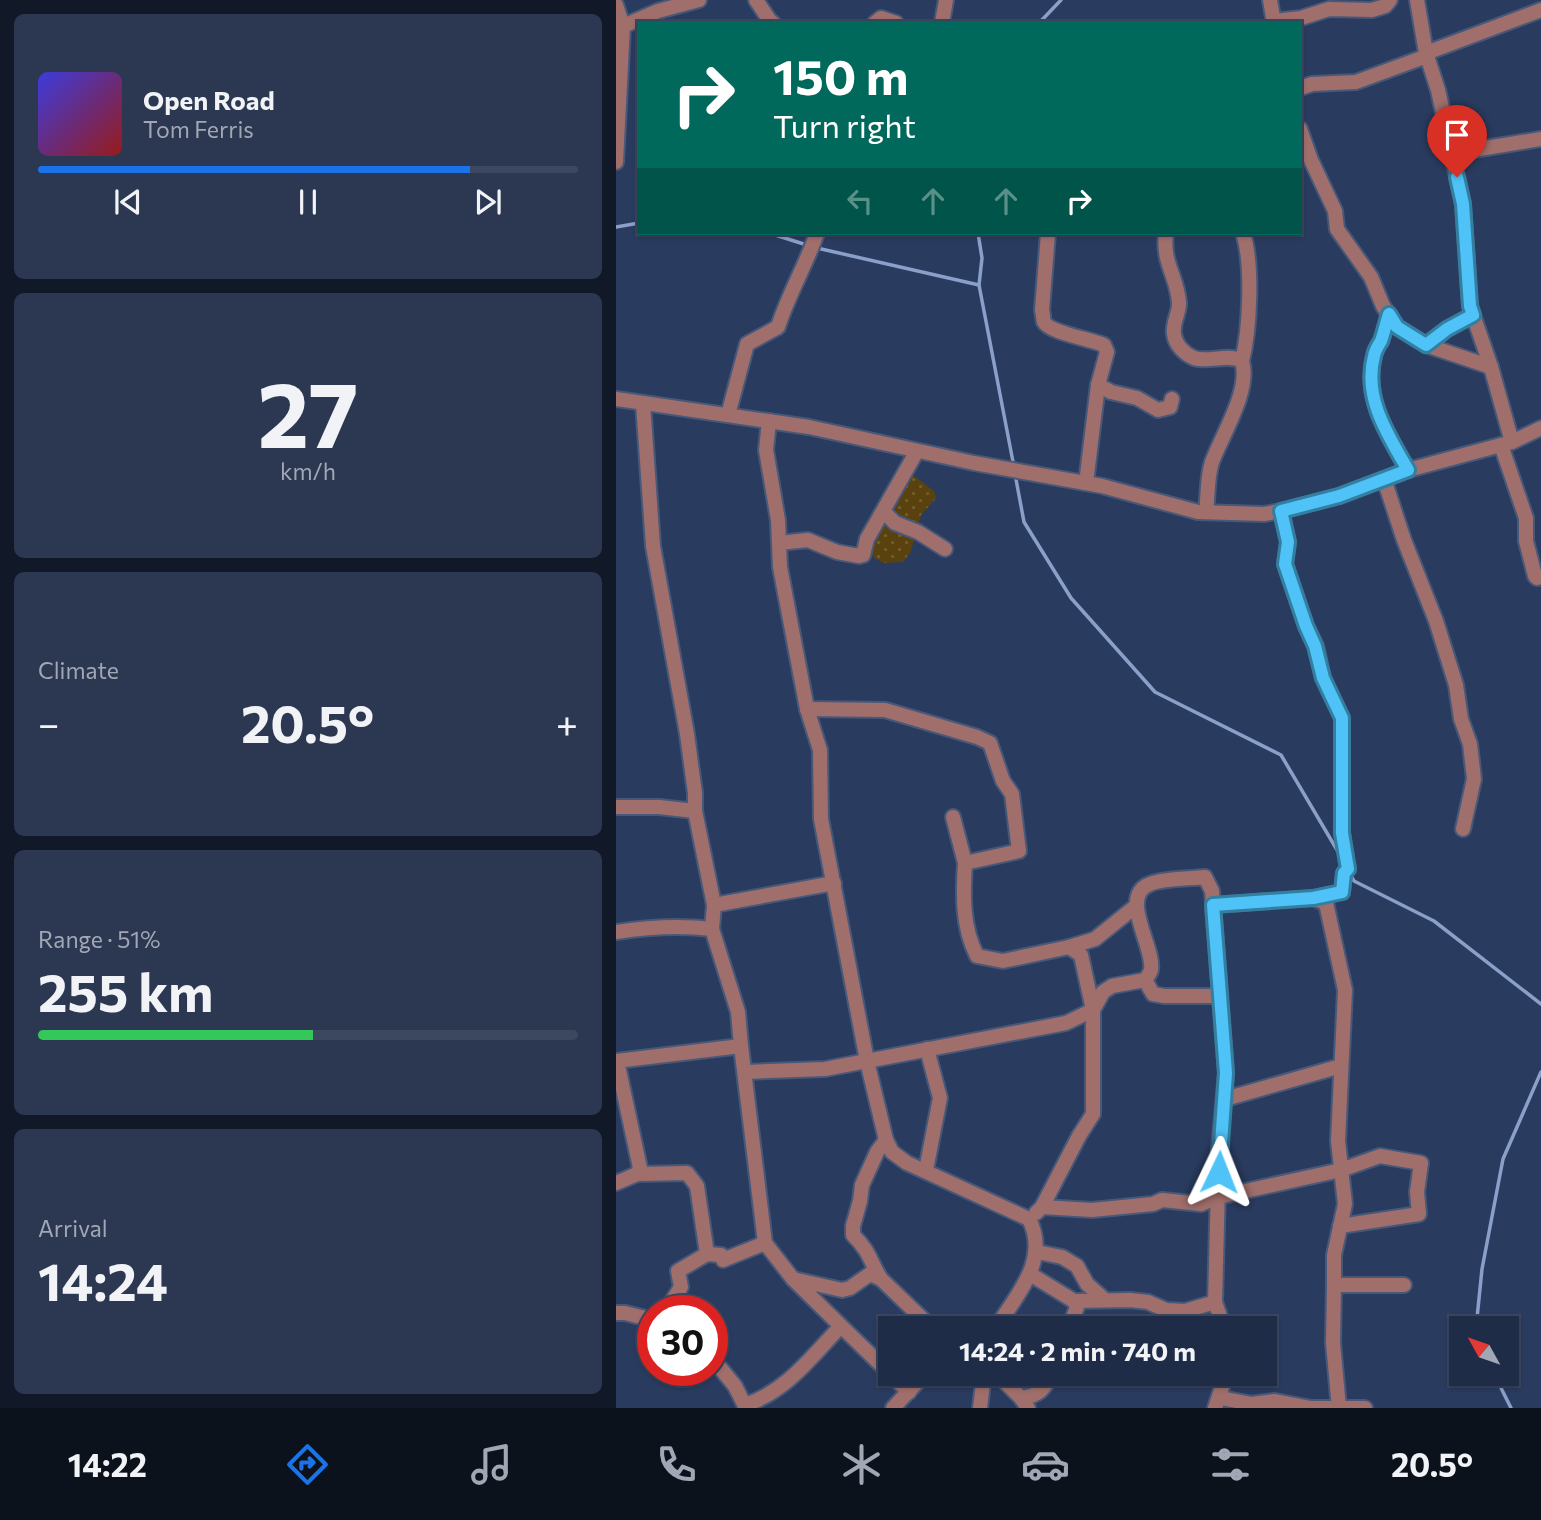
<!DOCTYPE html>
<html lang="en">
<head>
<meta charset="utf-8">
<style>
  body { margin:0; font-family:Commissioner,sans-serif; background:#2c3852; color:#f1f3f6; height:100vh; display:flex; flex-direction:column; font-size:26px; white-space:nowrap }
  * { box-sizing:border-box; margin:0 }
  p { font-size:23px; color:#a1a7b4 }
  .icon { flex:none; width:38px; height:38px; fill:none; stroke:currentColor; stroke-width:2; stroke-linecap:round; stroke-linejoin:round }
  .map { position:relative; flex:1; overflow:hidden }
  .side { display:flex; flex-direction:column; gap:14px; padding:14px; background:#111827; width:616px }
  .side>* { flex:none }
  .guide { position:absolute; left:21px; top:21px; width:665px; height:214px; border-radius:0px; box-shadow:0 2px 5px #0004,0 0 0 2px #3c4860; background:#00695c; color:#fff; overflow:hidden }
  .needle { width:46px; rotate:310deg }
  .fabs { position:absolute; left:833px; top:1316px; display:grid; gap:14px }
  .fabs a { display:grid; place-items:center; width:70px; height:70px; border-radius:0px; background:#1f2c47; box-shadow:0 2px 5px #0004,0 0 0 2px #3c4860; font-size:35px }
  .speed { position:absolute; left:21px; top:1295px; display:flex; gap:14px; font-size:35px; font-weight:700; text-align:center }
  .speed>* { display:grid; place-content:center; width:91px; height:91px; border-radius:50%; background:#1f2c47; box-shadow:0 2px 5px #0004,0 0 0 2px #3c4860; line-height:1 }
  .speed .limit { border:10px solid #d22; background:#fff; color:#111 }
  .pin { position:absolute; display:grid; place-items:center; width:60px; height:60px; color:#fff; margin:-72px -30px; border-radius:50% 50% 50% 0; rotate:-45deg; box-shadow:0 0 7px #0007 }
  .pin .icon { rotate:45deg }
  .me { position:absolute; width:77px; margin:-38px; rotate:2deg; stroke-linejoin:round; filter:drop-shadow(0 0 5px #0008) }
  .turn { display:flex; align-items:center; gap:24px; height:147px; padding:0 21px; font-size:32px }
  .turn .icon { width:91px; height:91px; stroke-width:2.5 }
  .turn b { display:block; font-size:49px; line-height:60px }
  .lanes { display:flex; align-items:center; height:66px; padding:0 21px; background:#0003; justify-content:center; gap:35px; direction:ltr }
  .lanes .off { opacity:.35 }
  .big { font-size:52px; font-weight:700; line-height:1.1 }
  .side .widget { flex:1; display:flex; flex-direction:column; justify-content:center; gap:10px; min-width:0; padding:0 24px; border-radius:10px; background:#2c3852 }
  .side .dial { align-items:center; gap:0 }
  .dial b { font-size:91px; line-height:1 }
  .song { display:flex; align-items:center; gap:21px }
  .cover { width:84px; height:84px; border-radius:10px; background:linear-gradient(135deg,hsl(240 70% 55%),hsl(0 70% 35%)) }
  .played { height:7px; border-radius:4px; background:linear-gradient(90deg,#1a73e8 80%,#3c4860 80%) }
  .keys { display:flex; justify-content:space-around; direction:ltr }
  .heat { display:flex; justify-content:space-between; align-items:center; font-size:38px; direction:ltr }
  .charge { height:10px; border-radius:5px; background:linear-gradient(90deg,#34c759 51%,#3c4860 0) }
  .trip { position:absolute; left:262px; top:1316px; width:399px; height:70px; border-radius:0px; background:#1f2c47; box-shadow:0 2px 5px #0004,0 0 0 2px #3c4860; font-weight:700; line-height:70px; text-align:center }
  .dock { display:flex; height:112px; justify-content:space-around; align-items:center; background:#0c121c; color:#a1a7b4 }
  .dock .icon { width:49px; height:49px }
  .dock .current { color:#1a73e8 }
  .dock b { font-size:32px; color:#f1f3f6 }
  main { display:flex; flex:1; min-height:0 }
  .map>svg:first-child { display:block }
</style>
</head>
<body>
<main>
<section class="side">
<div class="widget">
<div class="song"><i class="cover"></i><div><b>Open Road</b><p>Tom Ferris</p></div></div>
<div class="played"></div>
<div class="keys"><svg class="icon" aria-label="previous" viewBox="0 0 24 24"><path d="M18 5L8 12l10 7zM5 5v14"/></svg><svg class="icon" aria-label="pause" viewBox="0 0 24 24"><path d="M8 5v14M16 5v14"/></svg><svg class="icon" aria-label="next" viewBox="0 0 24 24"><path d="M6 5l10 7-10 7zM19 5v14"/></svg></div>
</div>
<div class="widget dial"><b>27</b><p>km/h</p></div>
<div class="widget"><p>Climate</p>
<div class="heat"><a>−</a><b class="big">20.5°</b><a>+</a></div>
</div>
<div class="widget"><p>Range · 51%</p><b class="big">255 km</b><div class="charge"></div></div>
<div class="widget"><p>Arrival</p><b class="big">14:24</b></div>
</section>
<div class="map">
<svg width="925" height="1408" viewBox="0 0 925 1408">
  <defs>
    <pattern id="grass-dots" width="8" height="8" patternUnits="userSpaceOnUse" patternTransform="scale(1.75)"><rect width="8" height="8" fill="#59420d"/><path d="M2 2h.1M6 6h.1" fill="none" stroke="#705d31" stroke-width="1.8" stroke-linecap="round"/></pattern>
  </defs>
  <rect width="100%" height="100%" fill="#293b5f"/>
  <path fill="url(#grass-dots)" d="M 297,475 L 318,491 L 320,498 L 305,515 L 295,551 L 287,562 L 267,563 L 256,556 C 255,544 262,539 266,530 C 276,510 284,493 297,475 Z"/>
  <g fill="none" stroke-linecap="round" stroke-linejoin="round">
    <g stroke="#8aa0c9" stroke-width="3.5">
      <polyline points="423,23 445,0"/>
      <polyline points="0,227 23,223"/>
      <polyline points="153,233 194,246"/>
      <polyline points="362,233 366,258 363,285 398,467"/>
      <polyline points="201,248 363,285"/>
      <polyline points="399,474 408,522 455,598 539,692 665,755 724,855"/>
      <polyline points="734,874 738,881 818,921 925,1004"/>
      <polyline points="860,1328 866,1269 887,1159 925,1072"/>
      <polyline points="878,1374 895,1408"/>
    </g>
    <g stroke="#475879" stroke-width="18">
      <g id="street">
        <polyline points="140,0 154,21 157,23"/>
        <polyline points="654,0 658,23"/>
        <polyline points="801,0 810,53 822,90 847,204 854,306 875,367 896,442"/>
        <polyline points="0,5 7,26 0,162"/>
        <polyline points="658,21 685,18 713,9 756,10 769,6 774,0"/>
        <polyline points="259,23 265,18 280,23"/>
        <polyline points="326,23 330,0"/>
        <polyline points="0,29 42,11 83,0"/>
        <polyline points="810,53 925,10"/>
        <polyline points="684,88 696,84 740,82 811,56"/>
        <polyline points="684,129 695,160 719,211 721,229 755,277 767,306 781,327 810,345 875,367"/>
        <polyline points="835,151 857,150 925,139"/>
        <path d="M 432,233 L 426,310 C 427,314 427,318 428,322 C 434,333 475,339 488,345 L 491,352 L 482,385 L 470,483"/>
        <path d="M 550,233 C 546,263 561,276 563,302 C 564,312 556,323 558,334 C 559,344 568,354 578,358 C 593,363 612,353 626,361 C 635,390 606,435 596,462 C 591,477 592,496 590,512"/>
        <path d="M 773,314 C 770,323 768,333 765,341 C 762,346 759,350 758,356 C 747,398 772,435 792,470"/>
        <polyline points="810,345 831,329 857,315"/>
        <path d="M 626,361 C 634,329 637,264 627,233"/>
        <polyline points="482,385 495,392 521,398 542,410 554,407 556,399"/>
        <polyline points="0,399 193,427 358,463 486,486 582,512 648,514 665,511 723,496 792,470 896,442 925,428"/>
        <polyline points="27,403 37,546 71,734 79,793 79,811 98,905 96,929 122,1012 125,1046"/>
        <path d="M 112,415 L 131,344 L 162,327 C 172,295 190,265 201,233"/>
        <path d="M 153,421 L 150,450 L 162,520 L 164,567 L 191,709 L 204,750 L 205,819 L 251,1061 L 270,1140 L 276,1152 L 291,1163 L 413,1219 C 434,1260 401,1294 380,1328"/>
        <polyline points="885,445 910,518 910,541 919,576 921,578 925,577"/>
        <polyline points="768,479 788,540 820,621 840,685 845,719 854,744 858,779 847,829"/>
        <polyline points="665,511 672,542 669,564 690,626 700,646 707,678 726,718 726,833 732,869 728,873 726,892 697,898"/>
        <polyline points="266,513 271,515 279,523 302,532 329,549"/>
        <polyline points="163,543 192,540 221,552 243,556 247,555 251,539 301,451"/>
        <path d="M 191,709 L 269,710 L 361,737 L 374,743 L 387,781 L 396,794 L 403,851 L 349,863 C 347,895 346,927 361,956 L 387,961 L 453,947 L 479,939 L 520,906"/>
        <polyline points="0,807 43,807 79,811"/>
        <polyline points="337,817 349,863"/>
        <polyline points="98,905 218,883"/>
        <polyline points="597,905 697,898 710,903 729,990 722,1141 729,1204 718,1255 718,1285 717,1343 723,1408"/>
        <path d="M 0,932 C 32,927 64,925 96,929"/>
        <polyline points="529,980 537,994 548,996 603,996"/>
        <path d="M 0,1061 L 125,1046 L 149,1243 L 177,1279 L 225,1326 C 195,1357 171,1391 129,1405"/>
        <path d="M 129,1072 L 209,1069 L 450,1023 L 477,1010 L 487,992 L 496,986 L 529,980 C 531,977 534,974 535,970 C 539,947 502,896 534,884 C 548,878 574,879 589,877 L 596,891 L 610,1073 L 603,1148 L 599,1302 L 608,1328"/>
        <polyline points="609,1099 725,1066"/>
        <polyline points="310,1170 324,1098 311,1049"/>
        <polyline points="21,1174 71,1173 81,1186 91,1254"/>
        <polyline points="0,1183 21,1174 24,1168 1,1061"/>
        <polyline points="426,1207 476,1210 537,1204 546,1200 585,1204 602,1197 725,1170 764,1156 805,1163 801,1192 803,1214 724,1226"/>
        <polyline points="420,1213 426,1207 463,1136 477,1114 477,1010 465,955 453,947"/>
        <polyline points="421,1252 446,1257 461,1266 471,1284 489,1300"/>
        <polyline points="414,1274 458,1301 514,1300 532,1302 550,1310 569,1311 599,1302"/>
        <polyline points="177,1279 226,1290 234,1288 254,1274 265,1279 316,1328"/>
        <path d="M 265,1279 C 253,1260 255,1253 237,1235 L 237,1226 L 244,1201 L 246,1185 L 261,1152 L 270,1140"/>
        <polyline points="718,1285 788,1285"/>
        <polyline points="50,1311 65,1287 62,1271 91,1254 105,1255 107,1260 149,1243"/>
        <polyline points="0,1313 9,1313 37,1320"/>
        <polyline points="225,1326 293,1392"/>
        <polyline points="453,1328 461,1307 458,1301"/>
        <polyline points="96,1358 119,1386 130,1408"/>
        <polyline points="381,1374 405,1398 412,1408"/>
        <path d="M 405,1398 C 423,1396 428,1389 436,1374"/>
        <polyline points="610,1399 636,1404 659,1401 695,1408 749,1408"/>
        <polyline points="277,1408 309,1374"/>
        <polyline points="364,1408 368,1374"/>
        <polyline points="599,1408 606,1387 607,1374"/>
      </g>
    </g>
    <use href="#street" stroke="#a06e6b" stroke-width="14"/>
  </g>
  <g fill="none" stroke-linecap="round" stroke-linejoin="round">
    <g stroke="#337fa1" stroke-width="18">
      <path id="route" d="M 603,1172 L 610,1073 L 597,905 L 697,898 L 726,892 L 728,873 L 732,869 L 726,833 L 726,718 L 707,678 L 699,646 L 690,626 L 669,564 L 672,542 L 665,511 L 723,496 L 792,470 C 772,435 747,398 758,356 C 759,350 762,346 765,341 C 768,333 770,323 773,314 L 781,327 L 810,345 L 831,329 L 857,315 L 854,306 L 847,204 L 841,177"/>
    </g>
    <use href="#route" stroke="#4fc3f7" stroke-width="12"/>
  </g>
</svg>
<div class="fabs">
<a><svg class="needle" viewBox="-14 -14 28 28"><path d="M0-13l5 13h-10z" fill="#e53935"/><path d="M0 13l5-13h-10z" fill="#a1a7b4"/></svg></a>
</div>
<div class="speed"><div class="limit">30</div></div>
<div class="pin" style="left:841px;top:177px;background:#d93025"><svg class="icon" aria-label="arrive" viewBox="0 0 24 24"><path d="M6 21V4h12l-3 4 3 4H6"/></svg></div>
<svg class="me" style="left:603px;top:1172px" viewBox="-20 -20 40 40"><path d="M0-17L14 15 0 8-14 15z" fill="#4fc3f7" stroke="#fff" stroke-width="4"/></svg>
<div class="trip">14:24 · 2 min · 740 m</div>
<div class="guide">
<div class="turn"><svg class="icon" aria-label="right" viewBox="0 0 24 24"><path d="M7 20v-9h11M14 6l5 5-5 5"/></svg><div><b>150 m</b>Turn right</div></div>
<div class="lanes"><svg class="icon off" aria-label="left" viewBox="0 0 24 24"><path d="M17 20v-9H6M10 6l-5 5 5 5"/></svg><svg class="icon off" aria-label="ahead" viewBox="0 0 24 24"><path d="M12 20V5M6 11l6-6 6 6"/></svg><svg class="icon off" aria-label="ahead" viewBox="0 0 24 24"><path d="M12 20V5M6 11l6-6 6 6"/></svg><svg class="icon" aria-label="right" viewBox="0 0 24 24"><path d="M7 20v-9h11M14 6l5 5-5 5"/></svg></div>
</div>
</div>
</main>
<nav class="dock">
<b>14:22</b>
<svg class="icon current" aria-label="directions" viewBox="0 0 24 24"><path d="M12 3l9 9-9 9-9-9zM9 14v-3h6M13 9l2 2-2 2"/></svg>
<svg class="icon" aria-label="music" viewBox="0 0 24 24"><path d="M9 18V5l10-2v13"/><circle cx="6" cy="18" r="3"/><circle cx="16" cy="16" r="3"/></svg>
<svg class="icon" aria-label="phone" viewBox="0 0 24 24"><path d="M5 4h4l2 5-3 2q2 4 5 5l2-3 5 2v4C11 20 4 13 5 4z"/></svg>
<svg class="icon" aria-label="climate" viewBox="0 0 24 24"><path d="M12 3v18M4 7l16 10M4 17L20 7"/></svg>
<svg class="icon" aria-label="car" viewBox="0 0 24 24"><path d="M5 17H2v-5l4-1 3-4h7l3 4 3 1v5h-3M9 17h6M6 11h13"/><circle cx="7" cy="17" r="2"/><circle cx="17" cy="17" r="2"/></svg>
<svg class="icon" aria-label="filters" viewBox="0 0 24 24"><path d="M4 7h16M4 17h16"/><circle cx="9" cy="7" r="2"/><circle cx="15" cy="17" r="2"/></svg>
<b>20.5°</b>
</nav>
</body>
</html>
